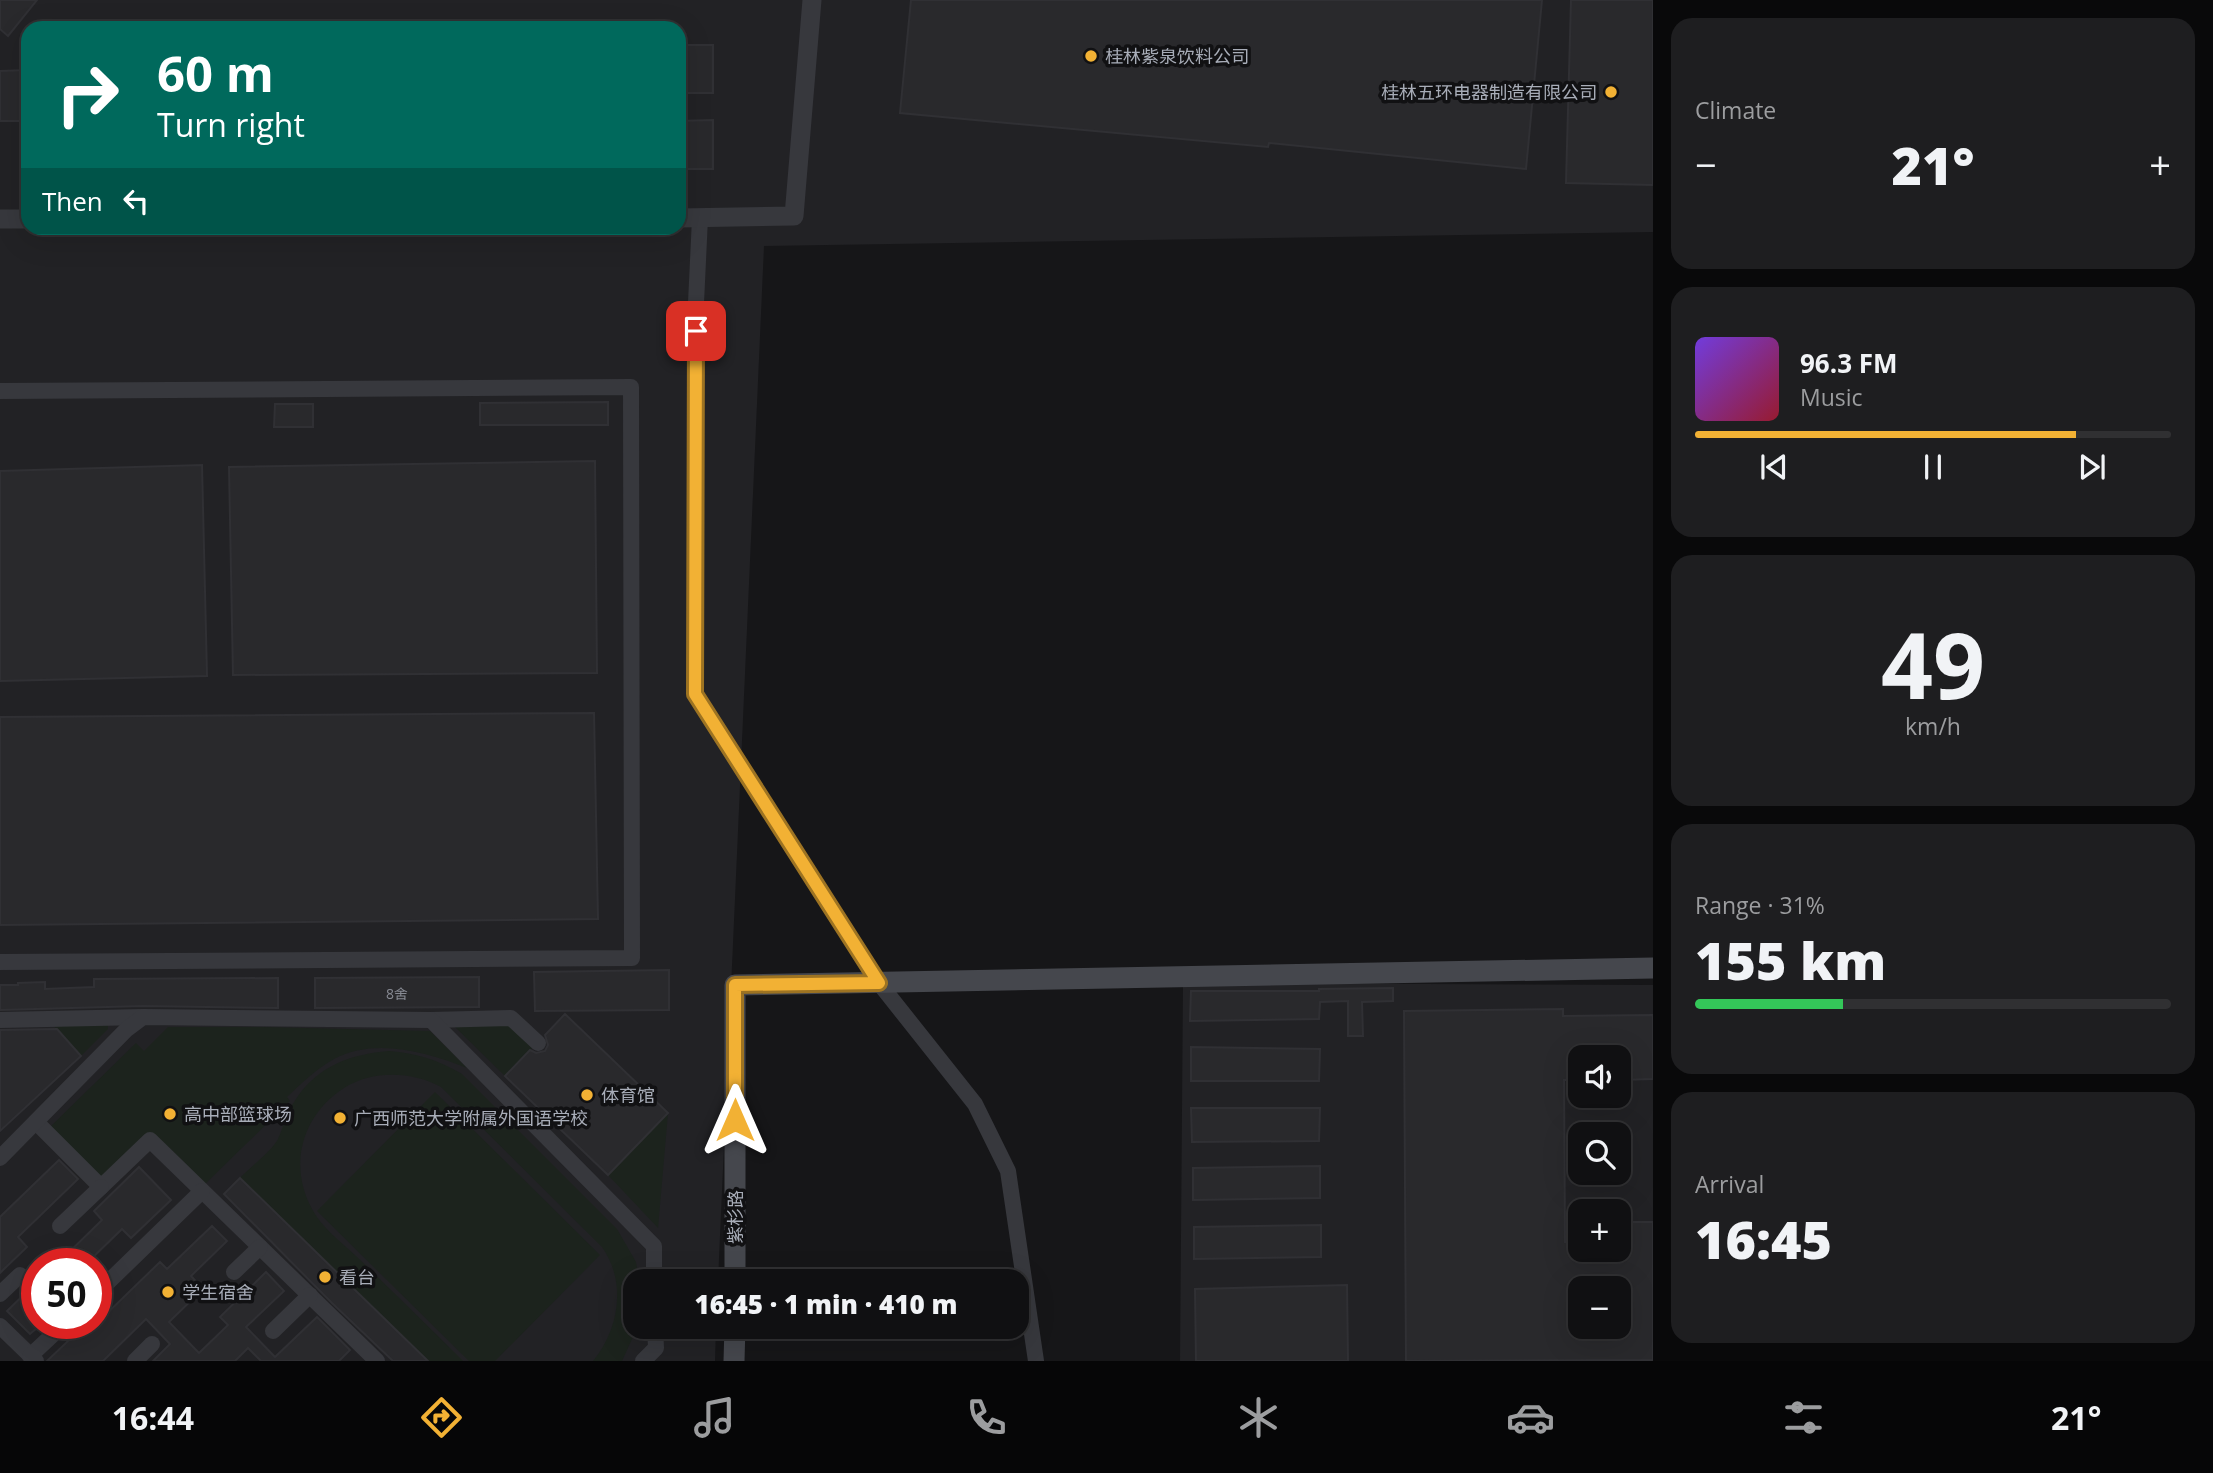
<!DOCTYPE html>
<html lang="en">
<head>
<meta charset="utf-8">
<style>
  body { margin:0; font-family:"Open Sans","Noto Sans SC",sans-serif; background:#1e1e20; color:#f1f3f6; height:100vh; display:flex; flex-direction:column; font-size:26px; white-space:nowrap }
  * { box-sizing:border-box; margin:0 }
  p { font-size:23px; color:#9c9d9f }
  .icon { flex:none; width:38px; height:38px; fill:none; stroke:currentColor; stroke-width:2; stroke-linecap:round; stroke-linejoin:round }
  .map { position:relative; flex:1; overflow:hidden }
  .sheet { display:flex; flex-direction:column; gap:18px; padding:18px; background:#09090a; width:560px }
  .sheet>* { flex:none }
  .top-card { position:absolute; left:21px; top:21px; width:665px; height:214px; border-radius:21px; box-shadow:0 7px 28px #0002,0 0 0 2px #303032; background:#00695c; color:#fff; overflow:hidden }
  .controls { position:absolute; left:1568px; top:1045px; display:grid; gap:14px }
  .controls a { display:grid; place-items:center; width:63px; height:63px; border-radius:14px; background:#101012; box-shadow:0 7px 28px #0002,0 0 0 2px #303032; font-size:35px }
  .speed { position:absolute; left:21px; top:1248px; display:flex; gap:14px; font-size:35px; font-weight:700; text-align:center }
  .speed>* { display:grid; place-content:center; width:91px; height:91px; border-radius:50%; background:#101012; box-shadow:0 7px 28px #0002,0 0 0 2px #303032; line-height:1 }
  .speed .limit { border:10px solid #d22; background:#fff; color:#111 }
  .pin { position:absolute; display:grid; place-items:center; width:60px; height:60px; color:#fff; margin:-30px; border-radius:14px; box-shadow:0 4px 10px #0006 }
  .me { position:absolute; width:77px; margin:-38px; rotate:0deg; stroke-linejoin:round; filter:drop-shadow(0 0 5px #0008) }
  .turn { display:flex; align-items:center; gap:24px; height:147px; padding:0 21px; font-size:32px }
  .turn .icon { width:91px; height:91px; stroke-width:2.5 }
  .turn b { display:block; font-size:49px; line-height:60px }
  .then { display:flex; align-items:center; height:66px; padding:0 21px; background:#0003; gap:14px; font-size:26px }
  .big { font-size:52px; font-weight:800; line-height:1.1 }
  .sheet .tile { flex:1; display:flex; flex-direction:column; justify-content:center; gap:10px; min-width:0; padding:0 24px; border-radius:21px; background:#1e1e20 }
  .sheet .dial { align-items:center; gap:0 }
  .dial b { font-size:91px; line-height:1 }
  .song { display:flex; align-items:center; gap:21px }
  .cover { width:84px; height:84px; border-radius:10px; background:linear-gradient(135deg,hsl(260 70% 55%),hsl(350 70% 35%)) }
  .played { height:7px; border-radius:4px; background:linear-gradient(90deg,#f2b134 80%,#303032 80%) }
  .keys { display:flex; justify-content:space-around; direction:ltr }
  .heat { display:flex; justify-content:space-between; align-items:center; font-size:38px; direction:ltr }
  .charge { height:10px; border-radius:5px; background:linear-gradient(90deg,#34c759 31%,#303032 0) }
  .trip { position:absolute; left:623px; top:1269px; width:406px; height:70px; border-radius:21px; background:#101012; box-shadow:0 7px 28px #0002,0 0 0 2px #303032; font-weight:800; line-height:70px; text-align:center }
  .menu { display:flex; height:112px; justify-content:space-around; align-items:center; background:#060607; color:#9c9d9f }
  .menu .icon { width:49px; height:49px }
  .menu .active { color:#f2b134 }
  .menu b { font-size:32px; color:#f1f3f6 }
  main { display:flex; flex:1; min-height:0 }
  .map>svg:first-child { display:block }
</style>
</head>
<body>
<main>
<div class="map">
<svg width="1653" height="1361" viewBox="0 0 1653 1361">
  <rect width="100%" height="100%" fill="#161618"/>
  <g fill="#222225" fill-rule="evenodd">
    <path d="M 0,0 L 1653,0 L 1653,232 L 764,246 L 718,1281 L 635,1281 L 635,1326 L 716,1327 L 715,1361 L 0,1361 ZM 28,28 L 679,28 L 679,228 L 28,228 ZM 37,1264 L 96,1264 L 96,1323 L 37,1323 Z"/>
    <path d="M 1183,983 L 1653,985 L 1653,1361 L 1180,1361 ZM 1580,1057 L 1619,1057 L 1619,1096 L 1580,1096 ZM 1580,1134 L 1619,1134 L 1619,1172 L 1580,1172 ZM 1580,1211 L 1619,1211 L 1619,1250 L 1580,1250 ZM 1580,1288 L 1619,1288 L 1619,1326 L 1580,1326 Z"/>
  </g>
  <g fill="#1c231d">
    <polygon points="51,1023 108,1024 108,1029 81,1056"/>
    <polygon points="507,1023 532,1048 505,1076 453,1025"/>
    <path d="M 168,1027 L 264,1027 L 430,1031 L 467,1068 C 427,1052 375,1037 334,1059 C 316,1069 302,1083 287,1097 L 290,1101 L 203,1186 L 153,1134 L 100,1179 L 50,1127 L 136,1043 L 144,1051 Z"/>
    <path d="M 389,1051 C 416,1053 438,1060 462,1074 L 617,1229 L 636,1262 L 639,1281 L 635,1281 L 635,1326 L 638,1327 L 637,1328 L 622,1361 L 593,1361 C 619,1330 627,1282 602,1247 L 441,1087 C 412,1071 372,1070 344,1088 C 302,1115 288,1165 312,1209 C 321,1227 341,1242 356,1256 C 392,1291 428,1326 463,1361 L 428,1361 L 240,1178 C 250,1167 272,1151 278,1139 C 284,1126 287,1111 296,1099 C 318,1066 351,1054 389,1051 Z"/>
    <polygon points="435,1092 600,1255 495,1361 469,1361 317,1211"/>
    <polygon points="668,1113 658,1228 608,1175"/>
  </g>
  <g fill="#29292c" stroke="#303034" stroke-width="2" fill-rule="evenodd">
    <polygon points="0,0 37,0 8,36 0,29"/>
    <polygon points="911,0 1542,0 1526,169 1269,143 1268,147 900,113"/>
    <polygon points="1571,0 1653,0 1653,185 1566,183"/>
    <rect x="679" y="45" width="34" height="48"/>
    <polygon points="28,70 28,121 0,121 0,71"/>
    <polygon points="713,120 713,169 679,169 679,121"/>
    <polygon points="608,402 608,425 480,425 480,403"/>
    <polygon points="275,404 313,404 313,427 274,427"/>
    <polygon points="595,461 597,673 233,675 229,467"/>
    <polygon points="202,465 207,676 0,681 0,471"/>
    <polygon points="594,713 598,919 0,925 0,717"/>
    <polygon points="669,970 669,1010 535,1011 534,972"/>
    <polygon points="479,977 479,1007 315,1008 315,978"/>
    <polygon points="278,978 278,1008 143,1006 0,1010 0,985 18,985 18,983 45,982 45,989 94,987 94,979"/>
    <polygon points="1393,988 1393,1001 1362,1002 1363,1036 1348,1036 1348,1001 1320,1002 1319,1019 1190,1021 1191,991 1319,991 1319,989"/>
    <path d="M 1563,1009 L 1563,1016 L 1653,1015 L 1653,1079 L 1619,1080 L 1619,1057 L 1580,1057 L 1580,1080 L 1564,1080 L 1565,1242 L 1580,1242 L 1580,1250 L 1619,1250 L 1619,1222 L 1653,1222 L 1653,1360 L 1406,1361 L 1404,1011 ZM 1580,1288 L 1619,1288 L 1619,1326 L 1580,1326 Z"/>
    <polygon points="565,1014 668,1113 608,1175 505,1076 530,1050 536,1053 545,1051 548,1045 545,1035"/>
    <polygon points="57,1029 81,1056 0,1131 0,1030"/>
    <polygon points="1191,1047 1320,1049 1319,1081 1191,1081"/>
    <polygon points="1191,1108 1320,1108 1319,1141 1192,1142"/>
    <polygon points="59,1160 78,1179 18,1237 27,1247 0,1273 0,1217"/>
    <polygon points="1320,1166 1320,1198 1193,1200 1193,1168"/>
    <polygon points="139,1167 171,1200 131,1238 122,1229 86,1264 57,1264 102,1220 94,1211"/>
    <polygon points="240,1178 428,1361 393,1361 332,1303 224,1194"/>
    <polygon points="1321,1225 1321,1257 1194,1259 1194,1227"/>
    <polygon points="212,1226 227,1241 191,1276 203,1289 169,1322 199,1353 228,1325 220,1317 266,1272 284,1291 246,1327 275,1357 317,1317 350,1350 339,1361 261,1361 248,1348 235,1361 153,1361 170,1344 146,1319 103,1361 47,1361 87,1323 97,1323 160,1262 167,1269"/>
    <polygon points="37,1282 37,1328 30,1334 7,1311"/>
    <polygon points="1347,1285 1348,1361 1196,1361 1195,1289"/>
  </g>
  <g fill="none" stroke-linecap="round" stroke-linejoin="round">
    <g stroke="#37383d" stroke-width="16">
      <polyline points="700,218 696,303 695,694 879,983 975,1104 1008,1171 1036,1361"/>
      <polyline points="0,391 631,387 632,958 0,962"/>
      <polyline points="0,1020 143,1017"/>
      <polyline points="431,1020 511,1018 538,1043"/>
      <polyline points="36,1122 101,1187 150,1140 377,1361"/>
      <polyline points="0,1158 127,1029 143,1017 431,1020 654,1246 654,1281"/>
      <polyline points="60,1226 101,1187"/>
      <polyline points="234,1272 260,1247"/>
      <polyline points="103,1287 202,1191"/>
      <polyline points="0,1294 20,1275"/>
      <polyline points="0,1326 36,1361"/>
      <polyline points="273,1331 310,1295"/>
      <polyline points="30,1356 60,1328"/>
      <polyline points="135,1361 152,1344"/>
      <polyline points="643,1361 656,1348 655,1326"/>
    </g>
    <g stroke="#37383d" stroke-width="19">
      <polyline points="679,218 794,216 812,0"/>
      <polyline points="0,219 28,219"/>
    </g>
    <g stroke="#45474d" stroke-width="21">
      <polyline points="735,1281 735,985 1653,968"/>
      <polyline points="734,1361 735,1326"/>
    </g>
  </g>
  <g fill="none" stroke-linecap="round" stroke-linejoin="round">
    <g stroke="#9d7322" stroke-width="18">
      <polyline id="route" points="696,331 695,694 879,983 735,985 735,1120"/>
    </g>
    <use href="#route" stroke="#f2b134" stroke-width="12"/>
  </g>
  <g fill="#f2b134" stroke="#111113" stroke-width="2.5">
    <circle cx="1091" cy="56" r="7"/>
    <circle cx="1611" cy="92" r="7"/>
    <circle cx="587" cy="1095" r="7"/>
    <circle cx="170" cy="1114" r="7"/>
    <circle cx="340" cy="1118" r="7"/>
    <circle cx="325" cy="1277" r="7"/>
    <circle cx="168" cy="1292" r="7"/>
  </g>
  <g text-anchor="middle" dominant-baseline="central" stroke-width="7" stroke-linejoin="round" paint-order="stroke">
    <g font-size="14" fill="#888b94">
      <text x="397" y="993">8舍</text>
    </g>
    <g font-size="18" fill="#a8adb8" stroke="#111113" text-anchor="start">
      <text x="1105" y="56">桂林紫泉饮料公司</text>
      <text x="1597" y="92" text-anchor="end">桂林五环电器制造有限公司</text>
      <text x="601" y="1095">体育馆</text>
      <text x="184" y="1114">高中部篮球场</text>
      <text x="354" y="1118">广西师范大学附属外国语学校</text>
      <text x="339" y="1277">看台</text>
      <text x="182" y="1292">学生宿舍</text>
    </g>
    <g font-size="18" fill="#a8adb8" stroke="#111113">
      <text transform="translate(735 1217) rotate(-90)">紫杉路</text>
    </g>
  </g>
</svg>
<div class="controls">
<a><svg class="icon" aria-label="sound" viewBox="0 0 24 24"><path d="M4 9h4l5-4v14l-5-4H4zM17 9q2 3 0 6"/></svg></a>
<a><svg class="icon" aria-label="search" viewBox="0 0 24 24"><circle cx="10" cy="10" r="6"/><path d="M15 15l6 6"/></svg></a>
<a>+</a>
<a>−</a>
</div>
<div class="speed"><div class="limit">50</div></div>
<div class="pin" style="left:696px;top:331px;background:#d93025"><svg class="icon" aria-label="arrive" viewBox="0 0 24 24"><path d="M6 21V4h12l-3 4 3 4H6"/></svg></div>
<svg class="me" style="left:735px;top:1120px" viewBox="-20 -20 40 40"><path d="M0-17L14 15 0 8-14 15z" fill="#f2b134" stroke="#fff" stroke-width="4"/></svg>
<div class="trip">16:45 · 1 min · 410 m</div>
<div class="top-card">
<div class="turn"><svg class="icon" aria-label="right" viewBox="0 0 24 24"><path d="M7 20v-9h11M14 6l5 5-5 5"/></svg><div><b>60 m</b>Turn right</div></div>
<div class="then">Then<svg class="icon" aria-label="left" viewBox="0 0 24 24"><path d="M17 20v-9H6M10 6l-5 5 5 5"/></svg></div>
</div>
</div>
<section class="sheet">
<div class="tile"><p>Climate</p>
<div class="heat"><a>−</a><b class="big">21°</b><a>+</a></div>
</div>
<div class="tile">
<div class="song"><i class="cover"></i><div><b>96.3 FM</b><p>Music</p></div></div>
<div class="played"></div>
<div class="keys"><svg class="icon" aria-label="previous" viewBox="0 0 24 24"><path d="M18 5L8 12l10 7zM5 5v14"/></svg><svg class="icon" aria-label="pause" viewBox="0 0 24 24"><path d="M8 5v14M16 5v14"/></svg><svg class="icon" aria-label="next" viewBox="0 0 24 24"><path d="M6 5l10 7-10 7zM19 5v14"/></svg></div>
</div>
<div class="tile dial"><b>49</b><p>km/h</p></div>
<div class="tile"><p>Range · 31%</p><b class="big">155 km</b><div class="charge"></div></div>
<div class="tile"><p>Arrival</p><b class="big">16:45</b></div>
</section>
</main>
<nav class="menu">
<b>16:44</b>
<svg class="icon active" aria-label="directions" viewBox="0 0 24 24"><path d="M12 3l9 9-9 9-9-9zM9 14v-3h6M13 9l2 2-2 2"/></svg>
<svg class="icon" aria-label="music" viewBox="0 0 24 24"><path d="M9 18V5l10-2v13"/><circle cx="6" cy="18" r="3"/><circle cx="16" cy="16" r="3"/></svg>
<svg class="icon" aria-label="phone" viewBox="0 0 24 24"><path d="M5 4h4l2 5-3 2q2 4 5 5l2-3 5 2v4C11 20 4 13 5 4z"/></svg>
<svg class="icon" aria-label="climate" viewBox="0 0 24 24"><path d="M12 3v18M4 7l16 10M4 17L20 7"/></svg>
<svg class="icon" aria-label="car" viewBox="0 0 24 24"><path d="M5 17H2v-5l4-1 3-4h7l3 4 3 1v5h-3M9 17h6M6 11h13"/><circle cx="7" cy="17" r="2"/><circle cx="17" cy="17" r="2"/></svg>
<svg class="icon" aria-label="filters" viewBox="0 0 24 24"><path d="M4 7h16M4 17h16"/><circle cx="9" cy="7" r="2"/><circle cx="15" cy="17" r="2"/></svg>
<b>21°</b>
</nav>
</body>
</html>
